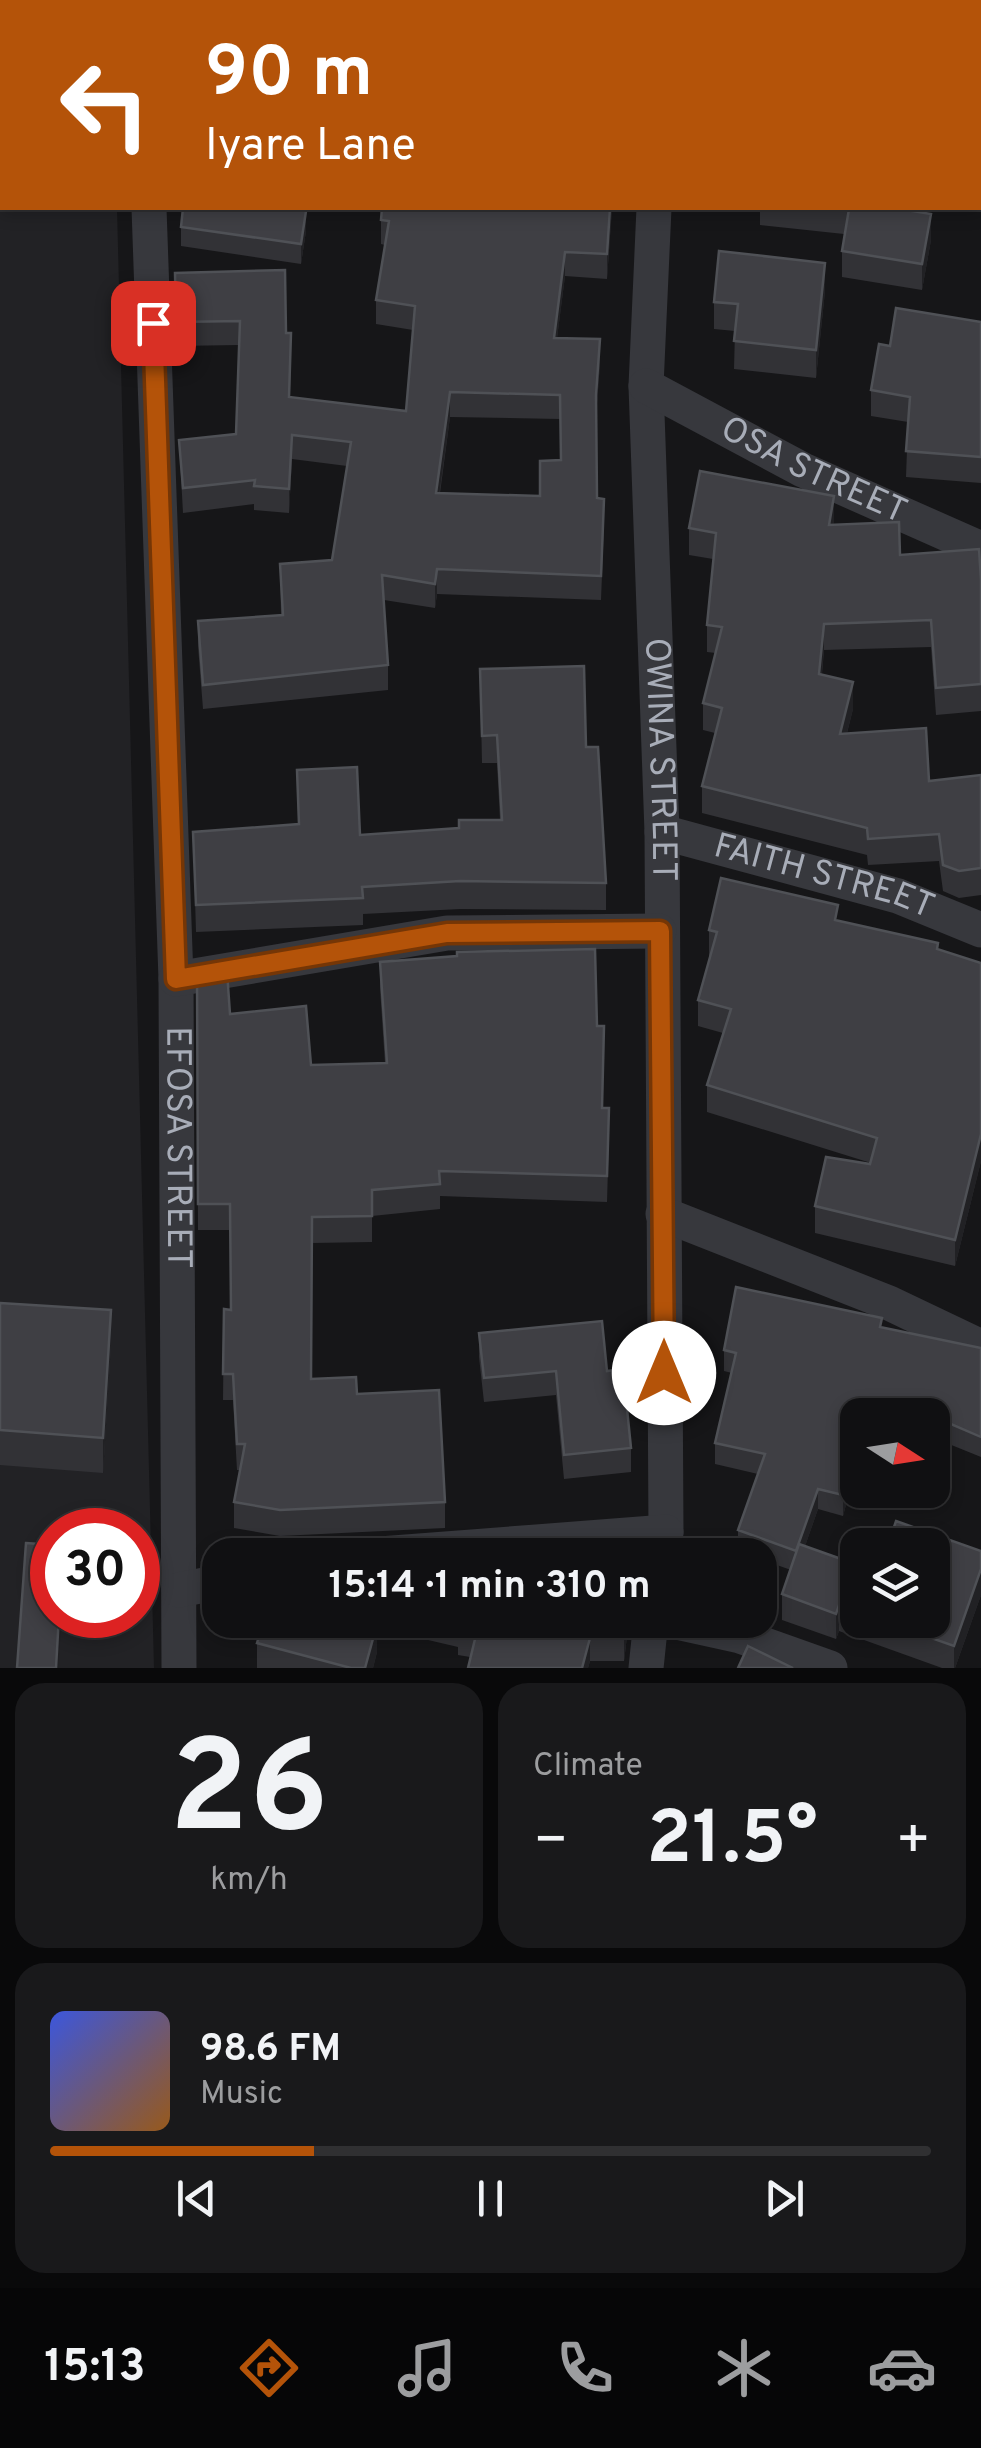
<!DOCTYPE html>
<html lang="en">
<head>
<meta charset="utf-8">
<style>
  body { margin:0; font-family:Overpass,sans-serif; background:#19191b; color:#f1f3f6; height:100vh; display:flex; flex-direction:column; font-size:38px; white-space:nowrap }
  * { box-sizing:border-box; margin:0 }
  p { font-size:32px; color:#9c9d9f }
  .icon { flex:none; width:55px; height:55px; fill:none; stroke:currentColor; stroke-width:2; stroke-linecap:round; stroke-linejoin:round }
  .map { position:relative; height:1668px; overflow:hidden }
  .side { display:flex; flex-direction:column; gap:15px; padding:15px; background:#09090a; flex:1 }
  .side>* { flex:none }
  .banner { position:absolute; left:0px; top:0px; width:982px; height:210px; box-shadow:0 5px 15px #0003,0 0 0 2px #303032; background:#b45309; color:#fff; overflow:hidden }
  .needle { width:65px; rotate:102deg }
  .controls { position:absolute; left:840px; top:1398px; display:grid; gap:20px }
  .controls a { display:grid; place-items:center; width:110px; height:110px; border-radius:20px; background:#101012; box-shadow:0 5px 15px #0003,0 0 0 2px #303032; font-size:50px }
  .speed { position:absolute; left:30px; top:1508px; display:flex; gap:20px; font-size:50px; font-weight:700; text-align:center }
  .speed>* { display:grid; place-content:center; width:130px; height:130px; border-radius:50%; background:#101012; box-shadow:0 5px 15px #0003,0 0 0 2px #303032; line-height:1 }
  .speed .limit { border:15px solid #d22; background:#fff; color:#111 }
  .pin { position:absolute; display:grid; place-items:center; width:85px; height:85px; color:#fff; margin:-42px; border-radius:20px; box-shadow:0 5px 15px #0006 }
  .me { position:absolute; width:110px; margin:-55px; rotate:0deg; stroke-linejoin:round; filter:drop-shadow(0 0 8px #0008) }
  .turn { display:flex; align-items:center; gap:35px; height:210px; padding:0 40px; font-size:45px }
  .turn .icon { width:130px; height:130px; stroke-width:2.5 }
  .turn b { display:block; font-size:70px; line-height:85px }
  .big { font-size:75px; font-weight:700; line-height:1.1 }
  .side .widget { flex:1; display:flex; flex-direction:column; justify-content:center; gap:15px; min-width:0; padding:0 35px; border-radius:30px; background:#19191b }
  .side .dial { align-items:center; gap:0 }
  .dial b { font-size:130px; line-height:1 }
  .song { display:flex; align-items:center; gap:30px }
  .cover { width:120px; height:120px; border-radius:15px; background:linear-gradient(135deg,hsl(230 70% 55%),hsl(30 70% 35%)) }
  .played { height:10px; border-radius:5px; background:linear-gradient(90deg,#b45309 30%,#303032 30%) }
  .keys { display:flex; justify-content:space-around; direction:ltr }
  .heat { display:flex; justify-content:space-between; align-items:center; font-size:55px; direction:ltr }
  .side .tiles { flex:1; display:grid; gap:15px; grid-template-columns:1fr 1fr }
  .widget:last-child { grid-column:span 2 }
  .trip { position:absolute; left:202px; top:1538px; width:575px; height:100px; border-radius:30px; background:#101012; box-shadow:0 5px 15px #0003,0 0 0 2px #303032; font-weight:700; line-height:100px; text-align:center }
  .tabs { display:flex; height:160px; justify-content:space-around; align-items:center; background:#060607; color:#9c9d9f }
  .tabs .icon { width:70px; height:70px }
  .tabs .on { color:#b45309 }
  .tabs b { font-size:45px; color:#f1f3f6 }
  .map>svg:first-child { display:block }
</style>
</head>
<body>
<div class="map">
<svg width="981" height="1668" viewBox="0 0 981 1668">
  <rect width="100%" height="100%" fill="#161618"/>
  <path fill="#222225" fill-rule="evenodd" d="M 0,0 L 112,0 L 2,2 L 2,208 L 117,208 L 154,1668 L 0,1668 ZM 52,1530 L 138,1530 L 138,1615 L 52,1615 Z"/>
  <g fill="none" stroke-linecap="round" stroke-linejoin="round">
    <g stroke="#37383d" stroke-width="35">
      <polyline points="142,0 142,2"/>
      <polyline points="673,0 676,2"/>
      <polyline points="980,128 981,128"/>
      <path id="s1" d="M 149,208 L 176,979 L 179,1668"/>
      <path id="s2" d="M 654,208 L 646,386 L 662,832 L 666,1532 L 662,1555"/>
      <path id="s3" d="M 646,386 L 803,470 L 981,549"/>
      <path id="s4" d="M 662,832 L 898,896 L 981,930"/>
      <polyline points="176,979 447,933 659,931"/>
      <polyline points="663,1214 889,1303 981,1347"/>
      <polyline points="367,1555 666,1532"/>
      <polyline points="179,1590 220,1582"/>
      <polyline points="667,1620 740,1636 830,1668"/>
      <polyline points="646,1668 651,1620"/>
    </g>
  </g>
  <g fill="#323236" fill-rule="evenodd">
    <polygon points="703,0 740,0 739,2 703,2"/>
    <path d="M 612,208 L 607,279 L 565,276 L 557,338 L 600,363 L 596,417 L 597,498 L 604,523 L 601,600 L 437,594 L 435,608 L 384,600 L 388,665 L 388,690 L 203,709 L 198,646 L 198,621 L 281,615 L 280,564 L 332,560 L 347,466 L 292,459 L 289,513 L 254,510 L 254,504 L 183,513 L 179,440 L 236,434 L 239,345 L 176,346 L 175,273 L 286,333 L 291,358 L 290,397 L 406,411 L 413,330 L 376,324 L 376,300 L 385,245 L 381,244 L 381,220 ZM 450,417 L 560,419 L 560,460 L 540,496 L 440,493 Z"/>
    <polygon points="760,208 917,208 916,211 931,240 922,290 842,277 842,251 844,234 760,225"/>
    <polygon points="181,227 306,231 301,264 181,246"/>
    <polygon points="825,291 816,378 734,369 735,331 714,329 714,302"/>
    <polygon points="981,322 981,483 906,477 908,422 871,416 871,390 890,346"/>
    <polygon points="834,525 900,555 981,580 981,711 936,715 931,647 824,650 822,674 853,709 847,733 929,781 981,775 981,895 959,898 943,891 939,861 868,865 867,855 702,813 702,786 715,733 703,730 703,703 716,653 707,652 707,625 713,559 689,555 689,528"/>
    <polygon points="480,669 586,747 606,883 606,910 460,909 363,914 363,925 196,932 193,832 298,824 297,770 360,835 459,828 500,820 497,763 482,763"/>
    <polygon points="838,920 981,963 981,1161 955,1266 815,1233 815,1206 871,1163 707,1112 707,1085 723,1033 698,1026 698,1000 710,957 709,956 709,930"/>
    <polygon points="380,962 597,1026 603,1108 609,1134 607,1202 440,1196 440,1209 372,1216 372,1242 312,1243 311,1379 357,1394 445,1502 445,1528 280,1536 234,1528 234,1502 240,1470 237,1470 233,1400 223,1400 224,1309 231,1310 230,1230 198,1230 197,974 230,1014 311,1065 385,1063 380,988"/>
    <polygon points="0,1303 111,1344 103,1473 0,1465"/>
    <polygon points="882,1328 981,1348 981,1457 944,1442 934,1485 932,1485 932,1415 858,1415 858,1467 856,1467 843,1516 818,1509 805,1546 858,1565 858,1620 932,1620 981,1595 955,1668 942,1668 839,1631 836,1639 782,1620 782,1594 791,1570 760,1559 760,1555 750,1555 738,1550 738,1530 758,1474 715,1464 715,1443 732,1373 724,1371 724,1350"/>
    <polygon points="479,1333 607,1371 631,1448 631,1472 564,1479 556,1395 484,1402 479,1357"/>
    <polygon points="264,1620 629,1620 624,1661 590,1661 588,1668 468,1668 470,1657 458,1655 458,1647 377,1628 377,1652 373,1668 257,1668 257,1643"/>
  </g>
  <g fill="#212124">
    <polygon points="610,208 612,208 607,279 607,254"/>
    <polygon points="306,211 306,231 301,264 301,244"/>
    <polygon points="931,214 931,240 922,290 922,264"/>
    <polygon points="565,252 565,276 554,362 554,338"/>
    <polygon points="825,263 825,291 816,378 816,350"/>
    <polygon points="600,339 600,363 596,419 596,395"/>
    <polygon points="450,392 450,417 436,517 436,493"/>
    <polygon points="292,435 292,459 289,513 289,489"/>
    <polygon points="834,496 834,523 829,552 829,525"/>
    <polygon points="437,569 437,594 435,608 435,584"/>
    <polygon points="824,624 824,650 819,701 819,674"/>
    <polygon points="853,682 853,709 840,760 840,734"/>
    <polygon points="981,1134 981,1161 955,1266 955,1240"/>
    <polygon points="111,1310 111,1344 103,1473 103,1438"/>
    <polygon points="944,1421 944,1442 934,1485 934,1464"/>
    <polygon points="856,1446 856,1467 843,1516 843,1495"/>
    <polygon points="818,1489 818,1509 796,1572 796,1551"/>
    <polygon points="981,1569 981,1595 955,1668 954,1668 954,1646"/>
    <polygon points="839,1605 839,1631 836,1639 836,1614"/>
    <polygon points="59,1615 62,1615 58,1668 56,1668"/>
    <polygon points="626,1620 629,1620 624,1661 624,1638"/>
    <polygon points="377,1624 377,1652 373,1668 365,1668"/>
    <polygon points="590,1638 590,1661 588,1668 582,1668"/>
  </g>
  <g fill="#3f3f44" stroke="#4f5156" stroke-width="2.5" fill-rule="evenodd">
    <polygon points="177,0 366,0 367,2 177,2"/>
    <polygon points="461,0 612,0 612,2 477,2 461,1"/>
    <polygon points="922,0 981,0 981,58 980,2 922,2"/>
    <polygon points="183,208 278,208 306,211 301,244 181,227"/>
    <path d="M 382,208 L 610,208 L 607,254 L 565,252 L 554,338 L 600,339 L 596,395 L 597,498 L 604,499 L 601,576 L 437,569 L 435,584 L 382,575 L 388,665 L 203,685 L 198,621 L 283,615 L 280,564 L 332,560 L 351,442 L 292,435 L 289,489 L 254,486 L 255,480 L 183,488 L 179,440 L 236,434 L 240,321 L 176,322 L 175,273 L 285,270 L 286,333 L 291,333 L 289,397 L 406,411 L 415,306 L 376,300 L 389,221 L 381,220 ZM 450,392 L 560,395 L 561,460 L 540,461 L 540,496 L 436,493 Z"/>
    <polygon points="837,208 912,208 912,211 931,214 922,264 842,251 849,209"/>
    <polygon points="719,251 825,263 816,350 734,341 738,304 714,302"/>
    <polygon points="896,308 981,322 981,457 906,451 910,397 871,390 879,344 890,346"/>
    <polygon points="700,471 834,496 829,525 899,522 900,555 979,549 981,580 981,684 936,688 931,620 824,624 819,674 853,682 840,734 926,728 929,781 981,775 981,868 959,871 943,865 939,834 868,839 867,828 702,786 722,708 703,703 722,627 707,625 716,533 689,528"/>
    <polygon points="584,666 586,747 598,747 606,883 460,881 362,887 363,898 196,905 193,832 299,824 297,770 357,767 360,835 459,828 459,820 502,820 497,735 482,736 480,669"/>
    <polygon points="721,878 838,905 835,920 938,943 937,949 981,963 981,1134 955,1240 815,1206 826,1157 870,1164 877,1138 707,1085 731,1009 698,1000 717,932 709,930"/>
    <polygon points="595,949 597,1026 604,1026 602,1108 609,1108 607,1176 439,1171 440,1184 372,1190 372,1216 312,1217 311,1379 356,1377 357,1394 439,1390 445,1502 280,1510 234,1502 245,1444 237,1444 233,1374 223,1374 224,1309 231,1310 230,1204 198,1204 197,974 227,971 230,1014 306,1006 311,1065 387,1063 380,962 457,956 457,952"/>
    <polygon points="736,1287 882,1318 880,1327 981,1348 981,1437 944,1421 934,1464 932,1464 932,1415 858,1415 858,1446 856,1446 843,1495 818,1489 796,1551 738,1530 765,1454 715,1443 736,1353 724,1350"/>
    <polygon points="0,1303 111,1310 103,1438 0,1430"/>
    <polygon points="602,1321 607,1371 623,1369 631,1448 564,1455 556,1371 484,1378 479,1333"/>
    <polygon points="896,1521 981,1551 981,1569 954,1646 880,1620 932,1620 932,1545 888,1545"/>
    <polygon points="635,1541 633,1555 536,1555 536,1542"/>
    <polygon points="26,1543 52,1545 52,1615 59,1615 56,1668 17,1668"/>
    <polygon points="799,1544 858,1565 858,1612 839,1605 836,1614 782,1594"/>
    <polygon points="473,1545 531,1555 472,1555"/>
    <polygon points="388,1552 402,1555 370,1555 370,1553"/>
    <polygon points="264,1620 361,1620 377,1624 365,1668 351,1668 257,1643"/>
    <polygon points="440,1620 626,1620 624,1638 590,1638 582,1668 468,1668 476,1635 458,1632 459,1624"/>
    <polygon points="748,1646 793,1668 738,1668"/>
  </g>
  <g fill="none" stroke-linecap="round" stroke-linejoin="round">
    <g stroke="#753606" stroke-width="25">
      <polyline id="route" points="153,323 176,979 447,933 660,931 664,1373"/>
    </g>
    <use href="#route" stroke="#b45309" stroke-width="18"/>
  </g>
  <g text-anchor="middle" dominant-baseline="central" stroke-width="10" stroke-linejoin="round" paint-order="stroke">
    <g font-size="35" fill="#a8adb8" stroke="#111113">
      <text stroke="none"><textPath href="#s3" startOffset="188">OSA STREET</textPath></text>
      <text stroke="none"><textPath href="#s2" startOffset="552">OWINA STREET</textPath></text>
      <text stroke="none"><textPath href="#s4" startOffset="168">FAITH STREET</textPath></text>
      <text stroke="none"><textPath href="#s1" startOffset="940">EFOSA STREET</textPath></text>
    </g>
  </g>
</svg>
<div class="controls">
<a><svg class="needle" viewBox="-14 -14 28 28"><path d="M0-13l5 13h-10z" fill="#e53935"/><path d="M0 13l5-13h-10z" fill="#9c9d9f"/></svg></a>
<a><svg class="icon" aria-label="layers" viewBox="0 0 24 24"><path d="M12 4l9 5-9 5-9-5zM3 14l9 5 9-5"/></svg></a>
</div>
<div class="speed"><div class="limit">30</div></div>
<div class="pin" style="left:153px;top:323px;background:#d93025"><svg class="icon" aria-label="arrive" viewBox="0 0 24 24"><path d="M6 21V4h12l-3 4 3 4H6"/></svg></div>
<svg class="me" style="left:664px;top:1373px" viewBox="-20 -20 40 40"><circle r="19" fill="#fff"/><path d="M0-13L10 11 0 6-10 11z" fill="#b45309"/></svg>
<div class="trip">15:14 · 1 min · 310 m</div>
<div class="banner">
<div class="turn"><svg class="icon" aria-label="left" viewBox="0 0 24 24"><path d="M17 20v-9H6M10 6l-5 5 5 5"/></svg><div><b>90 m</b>Iyare Lane</div></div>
</div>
</div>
<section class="side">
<div class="tiles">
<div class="widget dial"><b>26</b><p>km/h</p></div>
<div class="widget"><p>Climate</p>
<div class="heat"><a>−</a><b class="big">21.5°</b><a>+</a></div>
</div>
<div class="widget">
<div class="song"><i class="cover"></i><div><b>98.6 FM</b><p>Music</p></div></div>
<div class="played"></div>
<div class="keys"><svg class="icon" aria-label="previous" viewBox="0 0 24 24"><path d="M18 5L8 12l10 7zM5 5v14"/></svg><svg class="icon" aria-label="pause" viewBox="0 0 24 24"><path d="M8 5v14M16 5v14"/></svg><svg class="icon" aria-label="next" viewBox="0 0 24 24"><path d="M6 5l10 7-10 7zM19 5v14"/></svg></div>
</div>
</div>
</section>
<nav class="tabs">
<b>15:13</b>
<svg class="icon on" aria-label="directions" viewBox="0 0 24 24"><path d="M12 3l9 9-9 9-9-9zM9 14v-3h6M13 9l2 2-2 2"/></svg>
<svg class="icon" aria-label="music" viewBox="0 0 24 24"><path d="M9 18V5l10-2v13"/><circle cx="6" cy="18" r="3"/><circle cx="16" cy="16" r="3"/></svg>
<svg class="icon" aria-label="phone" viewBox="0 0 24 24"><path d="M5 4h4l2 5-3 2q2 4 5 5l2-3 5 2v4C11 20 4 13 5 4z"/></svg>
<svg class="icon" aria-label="climate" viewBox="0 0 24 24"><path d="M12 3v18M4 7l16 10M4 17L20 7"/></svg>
<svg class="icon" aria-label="car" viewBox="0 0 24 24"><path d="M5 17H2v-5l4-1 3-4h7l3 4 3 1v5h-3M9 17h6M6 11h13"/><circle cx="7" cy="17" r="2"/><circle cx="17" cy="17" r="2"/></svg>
</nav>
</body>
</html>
